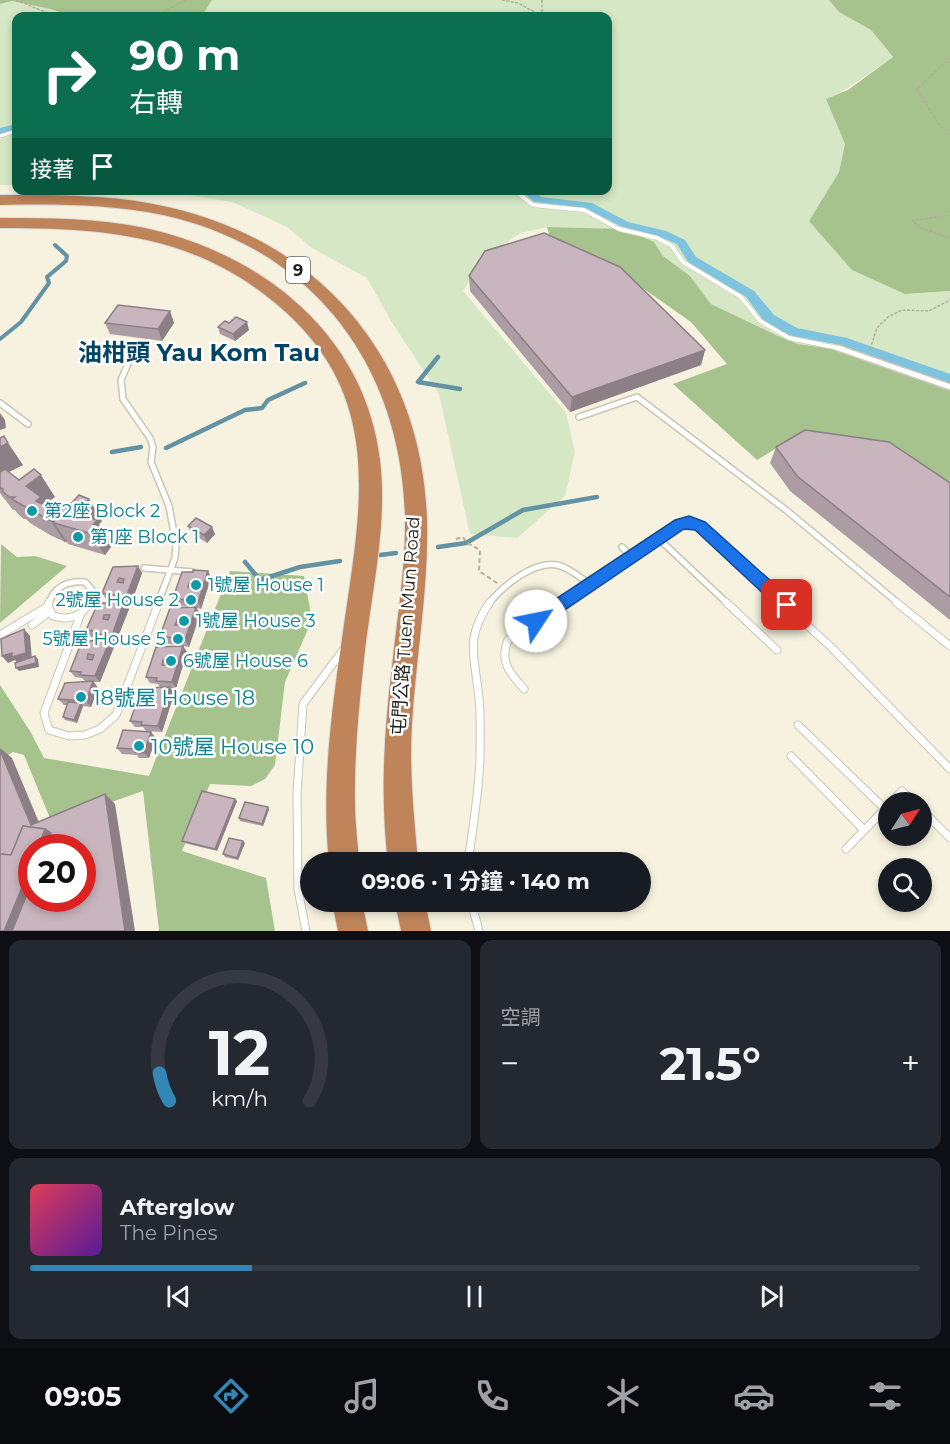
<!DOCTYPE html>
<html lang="zh-TW">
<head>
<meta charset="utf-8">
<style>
  body { margin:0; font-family:Montserrat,"Noto Sans TC",sans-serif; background:#242831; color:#f1f3f6; height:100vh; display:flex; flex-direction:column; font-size:22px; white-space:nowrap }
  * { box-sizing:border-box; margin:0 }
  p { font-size:20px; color:#9ea1a6 }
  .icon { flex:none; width:33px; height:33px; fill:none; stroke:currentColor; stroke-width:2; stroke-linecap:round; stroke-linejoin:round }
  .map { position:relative; height:931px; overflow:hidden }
  .details { display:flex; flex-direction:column; gap:9px; padding:9px; background:#0d0f14; flex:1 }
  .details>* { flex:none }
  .banner { position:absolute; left:12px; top:12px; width:600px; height:183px; border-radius:12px; box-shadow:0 3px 9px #0003; background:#0b6e4f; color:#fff; overflow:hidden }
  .needle { width:39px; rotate:54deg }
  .fabs { position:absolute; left:878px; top:792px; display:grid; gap:12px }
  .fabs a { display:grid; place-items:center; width:54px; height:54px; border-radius:50%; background:#171b24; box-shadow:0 3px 9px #0003; font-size:30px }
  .speed { position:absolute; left:18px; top:834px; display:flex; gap:12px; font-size:30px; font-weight:700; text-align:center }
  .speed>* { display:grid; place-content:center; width:78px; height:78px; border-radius:50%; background:#171b24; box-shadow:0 3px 9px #0003; line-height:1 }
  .speed .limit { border:9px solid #d22; background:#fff; color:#111 }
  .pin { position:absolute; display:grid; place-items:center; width:51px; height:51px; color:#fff; margin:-26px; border-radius:12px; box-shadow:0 3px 9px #0006 }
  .me { position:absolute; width:66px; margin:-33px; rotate:56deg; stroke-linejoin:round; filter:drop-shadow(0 0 4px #0008) }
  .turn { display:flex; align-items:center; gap:21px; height:126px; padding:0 18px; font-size:27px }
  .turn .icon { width:78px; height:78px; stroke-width:2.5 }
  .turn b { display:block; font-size:42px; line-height:51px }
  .then { display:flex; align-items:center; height:57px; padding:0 18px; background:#0003; gap:12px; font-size:22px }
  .big { font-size:45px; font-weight:700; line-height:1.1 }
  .details .tile { flex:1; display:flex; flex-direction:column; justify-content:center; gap:9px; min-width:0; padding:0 21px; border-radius:12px; background:#242831 }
  .details .dial { align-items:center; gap:0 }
  .dial svg { height:156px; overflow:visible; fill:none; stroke:#363941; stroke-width:7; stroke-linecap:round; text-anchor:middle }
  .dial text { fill:#f1f3f6; stroke:none }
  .song { display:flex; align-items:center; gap:18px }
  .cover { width:72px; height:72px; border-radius:9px; background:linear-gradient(135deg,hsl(350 70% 55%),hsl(270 70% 35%)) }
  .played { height:6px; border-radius:3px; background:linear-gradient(90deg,#3386b6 25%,#363941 25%) }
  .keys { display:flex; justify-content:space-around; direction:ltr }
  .heat { display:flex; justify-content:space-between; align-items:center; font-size:33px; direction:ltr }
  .details .tiles { flex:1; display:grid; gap:9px; grid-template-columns:1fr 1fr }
  .tile:last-child { grid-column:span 2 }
  .trip { position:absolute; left:300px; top:852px; width:351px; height:60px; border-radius:30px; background:#171b24; box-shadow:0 3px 9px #0003; font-weight:700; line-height:60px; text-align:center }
  .menu { display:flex; height:96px; justify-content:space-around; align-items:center; background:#090b0e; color:#9ea1a6 }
  .menu .icon { width:42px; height:42px }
  .menu .selected { color:#3386b6 }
  .menu b { font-size:27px; color:#f1f3f6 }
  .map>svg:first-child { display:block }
</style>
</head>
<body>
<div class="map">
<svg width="950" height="931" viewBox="0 0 950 931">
  <rect width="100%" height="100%" fill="#f6f2df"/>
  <g fill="#d5e7c5">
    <path d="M 212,0 L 829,0 L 839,12 L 871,30 L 893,58 C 870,71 851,89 826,99 L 845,144 L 839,172 L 809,221 L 905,294 L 950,291 L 950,383 L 896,362 L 847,351 L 798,344 L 778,336 L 711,304 L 690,276 L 663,256 L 654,242 L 626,229 L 547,227 L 521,233 L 486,256 L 463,291 L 566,413 L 575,452 L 565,496 L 517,538 L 470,534 L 439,394 L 391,321 L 367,278 L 312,248 L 287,227 L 233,202 L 161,191 L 608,190 L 608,16 L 202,16 Z"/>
    <polygon points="12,1 50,9 72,16 16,16 16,185 0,185 0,4"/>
  </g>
  <g fill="#a7c38d">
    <polygon points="0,0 212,0 202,16 72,16 50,9 12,1 0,4"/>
    <polygon points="829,0 950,0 950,291 905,294 852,270 809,221 839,172 845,144 826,99 848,90 893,57 871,30 839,12"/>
    <polygon points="547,227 626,229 654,242 663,256 690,276 711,304 778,336 798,344 847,351 896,362 950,383 950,493 793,438 757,460 673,384 727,364 691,322 624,275 554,252"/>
    <polygon points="1,544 17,557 35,556 67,566 0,623"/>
    <polygon points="230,571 304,576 312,620 285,682 275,765 265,779 251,786 210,784 182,851 266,878 275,931 159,931 143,791 52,823 24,755 13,752 0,760 0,685 30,731 44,758 149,776"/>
  </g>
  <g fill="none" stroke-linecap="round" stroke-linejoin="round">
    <polyline stroke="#6292a3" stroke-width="4" points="0,339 21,322 49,283 47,277 66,261 67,256 55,245"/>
    <g stroke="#6292a3" stroke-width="4.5">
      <polyline points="438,357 418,382 460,389"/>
      <polyline points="166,448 245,410 262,408 268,400 305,383"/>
      <polyline points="112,452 141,447"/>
      <polyline points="438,547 466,543 523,510 597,497"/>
      <polyline points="380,555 396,553"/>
      <polyline points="245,562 260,580 300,567 340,561"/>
    </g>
    <g fill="#7ec4de" fill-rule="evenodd">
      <polygon points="16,124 16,130 0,134 0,128"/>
      <polygon points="521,190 533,190 541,197 592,203 628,222 666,231 685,240 696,257 754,291 774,315 797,328 847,338 950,374 950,384 840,345 788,335 764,321 746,297 688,262 677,244 658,236 620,226 585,208 534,202"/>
    </g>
    <g stroke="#cac6b4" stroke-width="4.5">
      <polyline id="lane-far3" points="0,136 16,131"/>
    </g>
    <g stroke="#cac6b4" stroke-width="5">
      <polyline id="lane-far2" points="514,190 533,205 584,210 619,229 657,238 672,246 683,262 741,297 760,321 789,338 843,349"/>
    </g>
    <g stroke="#cac6b4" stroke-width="8">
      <g id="lane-far1">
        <polyline points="838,348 950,387"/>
        <polyline points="134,350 121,380 123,399 150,438 153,447 151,462 169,506 176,544 175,558 158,603"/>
        <polyline points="0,403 28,424"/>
        <polyline points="579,417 637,397 786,510 898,603"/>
        <polyline points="659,539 727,603"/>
        <polyline points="622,547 631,557"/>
        <polyline points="144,568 193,572"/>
        <path d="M 49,603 C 54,587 68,580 85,582 L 92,590 L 90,603"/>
        <path d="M 489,603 C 503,586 533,561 557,565 C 569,567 580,578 590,584"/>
        <polyline points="563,603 680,524 689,522 700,526 783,603"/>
      </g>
    </g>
    <g stroke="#cac6b4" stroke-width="9">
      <g id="lane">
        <path d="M 49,602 L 48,606 L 53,616 C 69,621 82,616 90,602"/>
        <polyline points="726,602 777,650"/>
        <polyline points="782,602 832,648 950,769"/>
        <polyline points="896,602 950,646"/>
        <polyline points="81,613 44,713 49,730 69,736 85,735 100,729 116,715 159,602"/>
        <polyline points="32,625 49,612"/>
        <polyline points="0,635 48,606"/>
        <path d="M 524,689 C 510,673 499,662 508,640 L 565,602"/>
        <polyline points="798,725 885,809"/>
        <polyline points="791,756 864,830"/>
        <polyline points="891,802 902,791 914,802"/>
        <polyline points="921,809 950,838"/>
        <polyline points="846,849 888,806"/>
        <path d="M 468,862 C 473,827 479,792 480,757 C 480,738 481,717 479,698 C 475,657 464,639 490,602"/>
        <polyline points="471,902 479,931"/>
        <polyline points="306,931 298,889 297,794 303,704 343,650"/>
      </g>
    </g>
    <g stroke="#dbdbda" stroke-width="2">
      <g id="highway">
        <path d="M 0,195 C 57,195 115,194 172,208 C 324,244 422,362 427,519 C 429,587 416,656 412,724 C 409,771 414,816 418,862 L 388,862 C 380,797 384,732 392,667 C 397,618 406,567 405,518 C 402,367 314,248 163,215 C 109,204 54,204 0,205 Z"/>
        <path d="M 0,218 C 48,218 97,218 145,228 C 263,254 365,335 380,460 C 388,525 371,594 364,659 C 359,707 354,755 355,804 C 355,823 358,843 359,862 L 329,862 C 321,786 332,708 343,632 C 361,505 387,394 274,302 C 192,234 102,228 0,228 Z"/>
        <polygon points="332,902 362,902 368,931 338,931"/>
        <polygon points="395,902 425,902 431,931 401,931"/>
      </g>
    </g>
    <g stroke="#b2ae9f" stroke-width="1.5" stroke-dasharray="3 1.5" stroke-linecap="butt">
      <polyline points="16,0 55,16"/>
      <polyline points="502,0 518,3 542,16"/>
      <polyline points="542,0 542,15"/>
      <polyline points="155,16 187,0"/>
      <polyline points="950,58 917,89 938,123 950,135"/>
      <polyline points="950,215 912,221 921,228 950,238"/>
      <polyline points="870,349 877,328 888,317 902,310 929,311 950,300"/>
    </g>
    <g stroke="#b2ae9f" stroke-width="2" stroke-dasharray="4.5 3" stroke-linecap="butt">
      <polyline points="870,350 871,348"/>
      <polyline points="456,539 463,537 466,542 480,550 479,571 497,583"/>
    </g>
    <use href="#lane-far3" stroke="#fff" stroke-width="3"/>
    <use href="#lane-far2" stroke="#fff" stroke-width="4"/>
    <use href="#lane-far1" stroke="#fff" stroke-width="5"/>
    <use href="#lane" stroke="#fff" stroke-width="7"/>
    <use href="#highway" fill="#bf8459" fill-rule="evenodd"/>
  </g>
  <g fill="#ac9ca3">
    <polygon points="469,276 705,350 701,365 570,412 470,291"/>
    <polygon points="170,311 174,323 162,341 110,334 105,323"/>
    <polygon points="229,323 249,330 235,341 220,334 218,327"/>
    <polygon points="0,438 23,465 8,472 19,480 55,497 49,501 102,521 99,524 110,541 108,543 111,547 105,555 68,544 67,542 65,542 50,535 30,523 26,519 24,519 18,514 15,510 13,510 0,493"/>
    <polygon points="776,447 950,483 950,620 790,491 770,463"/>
    <polygon points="188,526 215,534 207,543 191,533"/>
    <polygon points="113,567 142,573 131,604 125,603 129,609 116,642 110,641 114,647 100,682 94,682 98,688 91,707 83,706 77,723 65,720 63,717 67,705 64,705 58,699 91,681 85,681 82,678 75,677 70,671 101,641 99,638 91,637 86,630 108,603 116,601 107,600 102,593"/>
    <polygon points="208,571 211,578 201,609 197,608 200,614 189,647 183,646 187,652 176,688 170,688 174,694 162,732 146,731 143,727 135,727 130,721 166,688 160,687 158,684 150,683 146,677 156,647 183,646 164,643 160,636 191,607 177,605 173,598 193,572"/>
    <polygon points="156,738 149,758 139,758 137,755 122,754 117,748"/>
    <polygon points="235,799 237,801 217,851 184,843 182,841"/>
    <polygon points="268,807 269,809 263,826 240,821 239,818"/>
    <polygon points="245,843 238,860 225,857 223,854"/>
  </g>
  <g fill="#8c7f85">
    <polygon points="170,311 174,323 162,341 158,329"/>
    <polygon points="247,322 249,330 235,341 233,334"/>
    <polygon points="705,350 701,365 570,412 572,397"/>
    <polygon points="0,413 5,420 6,428 0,430"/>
    <polygon points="8,443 23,465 7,473 0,475 0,447"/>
    <polygon points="41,475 55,497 45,504 51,521 26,486"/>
    <polygon points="89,499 102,521 99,524 110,541 108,543 111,547 105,555 77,513"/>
    <polygon points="54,520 54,523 67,542 65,542 51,521"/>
    <polygon points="212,527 215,534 207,543 204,535"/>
    <polygon points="138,566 142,573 131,604 126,597"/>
    <polygon points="208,571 211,578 201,609 198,602"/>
    <polygon points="124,602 129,609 116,642 112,635"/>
    <polygon points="196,607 200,614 189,647 185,640"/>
    <polygon points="24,629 30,636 32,660 18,664 15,660 8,663 2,656"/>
    <polygon points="110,640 114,647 100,682 95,676"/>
    <polygon points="183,646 187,652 176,688 172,682"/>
    <polygon points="35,656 38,659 39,667 19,671 16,668"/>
    <polygon points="93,681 98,688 91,707 86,701"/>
    <polygon points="170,687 174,694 162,732 158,726"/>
    <polygon points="81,703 83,706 77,723 74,720"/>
    <polygon points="151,732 156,738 149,758 144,753"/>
    <polygon points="0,748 12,758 43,832 31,825 0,750"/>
    <polygon points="105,794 115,804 135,931 125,931"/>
    <polygon points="235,799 237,801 217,851 215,849"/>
    <polygon points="268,807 269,809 263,826 262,824"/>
    <polygon points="45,829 63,843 62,848 32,848 32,898 42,898 29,931 4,931 30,867 17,859 29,831 41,840"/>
    <polygon points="243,841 245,843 238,860 237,858"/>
  </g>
  <g fill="#c8b5be" stroke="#8c7f85" stroke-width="1.5" fill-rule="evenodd">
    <polygon points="544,233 620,267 705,350 572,397 469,276 485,251"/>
    <polygon points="118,305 170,311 158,329 105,323"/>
    <polygon points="236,317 247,322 233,334 218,327 225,321 229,323"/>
    <polygon points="805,430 889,442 950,483 950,597 797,476 776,447"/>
    <polygon points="4,436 8,443 0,447 0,438"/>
    <polygon points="5,469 19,480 34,469 41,475 26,486 41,497 36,501 44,505 48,501 67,508 79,495 89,499 77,513 97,520 93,525 98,526 92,534 54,523 54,520 51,521 15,501 12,499 15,497 9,497 3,492 3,489 0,488 0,472"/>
    <polygon points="196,518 212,527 204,535 188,526"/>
    <path d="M 138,566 L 126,597 L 102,593 L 113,567 ZM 119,578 L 124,579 L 123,583 L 117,582 Z"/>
    <path d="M 193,570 L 208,571 L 198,602 L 173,598 L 182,572 L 193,572 ZM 189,583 L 195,584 L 193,588 L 188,587 Z"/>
    <path d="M 109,601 L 124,602 L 112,635 L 96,634 L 97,631 L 86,630 L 98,603 L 108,603 ZM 104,615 L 110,615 L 108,620 L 103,619 Z"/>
    <path d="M 196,607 L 185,640 L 160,636 L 170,608 ZM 177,620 L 182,620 L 181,625 L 175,625 Z"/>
    <polygon points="24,629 26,653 12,657 12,653 2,656 1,639"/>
    <path d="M 110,640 L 95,676 L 80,675 L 81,672 L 70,671 L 82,641 ZM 88,654 L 94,655 L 92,660 L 87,659 Z"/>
    <path d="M 183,646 L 172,682 L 156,681 L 157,678 L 146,677 L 156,647 ZM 163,660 L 169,661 L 167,665 L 162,665 Z"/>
    <polygon points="35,656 36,663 16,668 15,663"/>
    <polygon points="93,681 86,701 58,699 65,683"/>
    <path d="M 170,687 L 158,726 L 141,725 L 142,722 L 130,721 L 142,688 ZM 149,703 L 155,703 L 153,708 L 148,708 Z"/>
    <polygon points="68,702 81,703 74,720 63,717"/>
    <polygon points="123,730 151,732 144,753 135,752 135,749 117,748"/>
    <polygon points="0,750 31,825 105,794 125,931 12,931 32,882 32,898 82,898 82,848 45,848 51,833 45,829 23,826 11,855 0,854"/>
    <polygon points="202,791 235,799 215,849 182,841"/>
    <polygon points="245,802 268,807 262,824 239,818"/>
    <polygon points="23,826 45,829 38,848 32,848 32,863 4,931 0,931 0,854 11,855"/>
    <polygon points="229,838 243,841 237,858 223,854"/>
  </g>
  <polygon fill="#1a73e8" stroke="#114b97" stroke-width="1.5" points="689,516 705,522 792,600 794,605 792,610 787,612 781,610 695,530 684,529 541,626 536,628 530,626 528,621 530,616 675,520"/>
  <g fill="#0f9aa8" stroke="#fff" stroke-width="2">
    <circle cx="32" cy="511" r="6"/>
    <circle cx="78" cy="537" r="6"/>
    <circle cx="196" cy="585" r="6"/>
    <circle cx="191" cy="600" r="6"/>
    <circle cx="184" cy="621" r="6"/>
    <circle cx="178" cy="639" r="6"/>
    <circle cx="171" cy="661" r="6"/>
    <circle cx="81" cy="697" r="6"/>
    <circle cx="139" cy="746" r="6"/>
  </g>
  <g text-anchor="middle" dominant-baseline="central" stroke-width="5" stroke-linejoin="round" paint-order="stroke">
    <rect fill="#fff" stroke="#63625d" stroke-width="1.5" x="286" y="257" width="24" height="26" rx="4.5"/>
    <g font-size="16" font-weight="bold" fill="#201e18">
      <text x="298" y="270">9</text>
    </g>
    <g font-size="18" fill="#0d838f" stroke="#fff" text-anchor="start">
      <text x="44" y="511">第2座 Block 2</text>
      <text x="90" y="537">第1座 Block 1</text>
      <text x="208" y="585">1號屋 House 1</text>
      <text x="179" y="600" text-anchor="end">2號屋 House 2</text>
      <text x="196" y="621">1號屋 House 3</text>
      <text x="166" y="639" text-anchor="end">5號屋 House 5</text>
      <text x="183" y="661">6號屋 House 6</text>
    </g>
    <g font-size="18" fill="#201e18" stroke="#fff">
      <text transform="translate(406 626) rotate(-86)">屯門公路 Tuen Mun Road</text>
    </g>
    <g font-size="21" fill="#0d838f" stroke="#fff" text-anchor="start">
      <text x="93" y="697">18號屋 House 18</text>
      <text x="151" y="746">10號屋 House 10</text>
    </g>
    <g font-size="24" font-weight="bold" fill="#034464" stroke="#fff">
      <text x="199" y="352">油柑頭 Yau Kom Tau</text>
    </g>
  </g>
</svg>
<div class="fabs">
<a><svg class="needle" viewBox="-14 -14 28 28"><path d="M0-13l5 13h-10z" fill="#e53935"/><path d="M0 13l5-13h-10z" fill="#9ea1a6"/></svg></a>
<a><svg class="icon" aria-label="search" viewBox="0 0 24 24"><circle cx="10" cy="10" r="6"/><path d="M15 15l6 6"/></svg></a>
</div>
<div class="speed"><div class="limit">20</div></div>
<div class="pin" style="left:787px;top:605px;background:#d93025"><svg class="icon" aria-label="arrive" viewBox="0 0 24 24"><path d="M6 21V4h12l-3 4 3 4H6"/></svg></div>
<svg class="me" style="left:536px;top:621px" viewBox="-20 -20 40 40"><circle r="19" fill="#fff"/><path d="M0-13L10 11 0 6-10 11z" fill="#1a73e8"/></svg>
<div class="trip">09:06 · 1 分鐘 · 140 m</div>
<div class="banner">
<div class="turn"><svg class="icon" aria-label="right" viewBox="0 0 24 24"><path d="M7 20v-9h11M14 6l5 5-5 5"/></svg><div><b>90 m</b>右轉</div></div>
<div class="then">接著<svg class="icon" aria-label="arrive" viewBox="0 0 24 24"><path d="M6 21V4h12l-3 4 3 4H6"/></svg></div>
</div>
</div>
<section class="details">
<div class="tiles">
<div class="tile dial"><svg viewBox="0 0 100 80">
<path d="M14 69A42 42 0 1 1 86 69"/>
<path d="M14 69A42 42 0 0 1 9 55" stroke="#3386b6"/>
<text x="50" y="56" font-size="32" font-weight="700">12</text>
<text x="50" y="72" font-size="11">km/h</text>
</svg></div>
<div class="tile"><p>空調</p>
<div class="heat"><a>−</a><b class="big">21.5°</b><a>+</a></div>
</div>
<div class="tile">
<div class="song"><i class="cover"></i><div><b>Afterglow</b><p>The Pines</p></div></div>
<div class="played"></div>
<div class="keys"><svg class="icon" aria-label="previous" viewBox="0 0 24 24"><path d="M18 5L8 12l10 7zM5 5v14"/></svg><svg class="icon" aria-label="pause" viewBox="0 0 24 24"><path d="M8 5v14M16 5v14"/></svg><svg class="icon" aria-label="next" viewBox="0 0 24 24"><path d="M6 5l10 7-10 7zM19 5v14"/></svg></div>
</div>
</div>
</section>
<nav class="menu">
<b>09:05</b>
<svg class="icon selected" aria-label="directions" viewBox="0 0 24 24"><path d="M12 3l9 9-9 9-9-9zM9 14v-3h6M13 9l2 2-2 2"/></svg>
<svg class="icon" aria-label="music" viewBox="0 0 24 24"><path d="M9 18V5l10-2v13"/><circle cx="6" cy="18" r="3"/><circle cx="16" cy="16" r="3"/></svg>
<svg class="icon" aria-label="phone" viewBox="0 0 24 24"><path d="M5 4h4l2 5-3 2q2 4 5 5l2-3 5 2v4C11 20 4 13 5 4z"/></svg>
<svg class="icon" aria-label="climate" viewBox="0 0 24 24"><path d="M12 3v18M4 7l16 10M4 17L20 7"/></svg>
<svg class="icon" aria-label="car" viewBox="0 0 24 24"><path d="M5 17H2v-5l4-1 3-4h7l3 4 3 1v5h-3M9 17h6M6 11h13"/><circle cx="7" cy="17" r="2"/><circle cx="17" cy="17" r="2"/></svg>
<svg class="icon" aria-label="filters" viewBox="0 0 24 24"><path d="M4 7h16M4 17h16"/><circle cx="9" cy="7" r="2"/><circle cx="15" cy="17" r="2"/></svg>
</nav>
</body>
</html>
